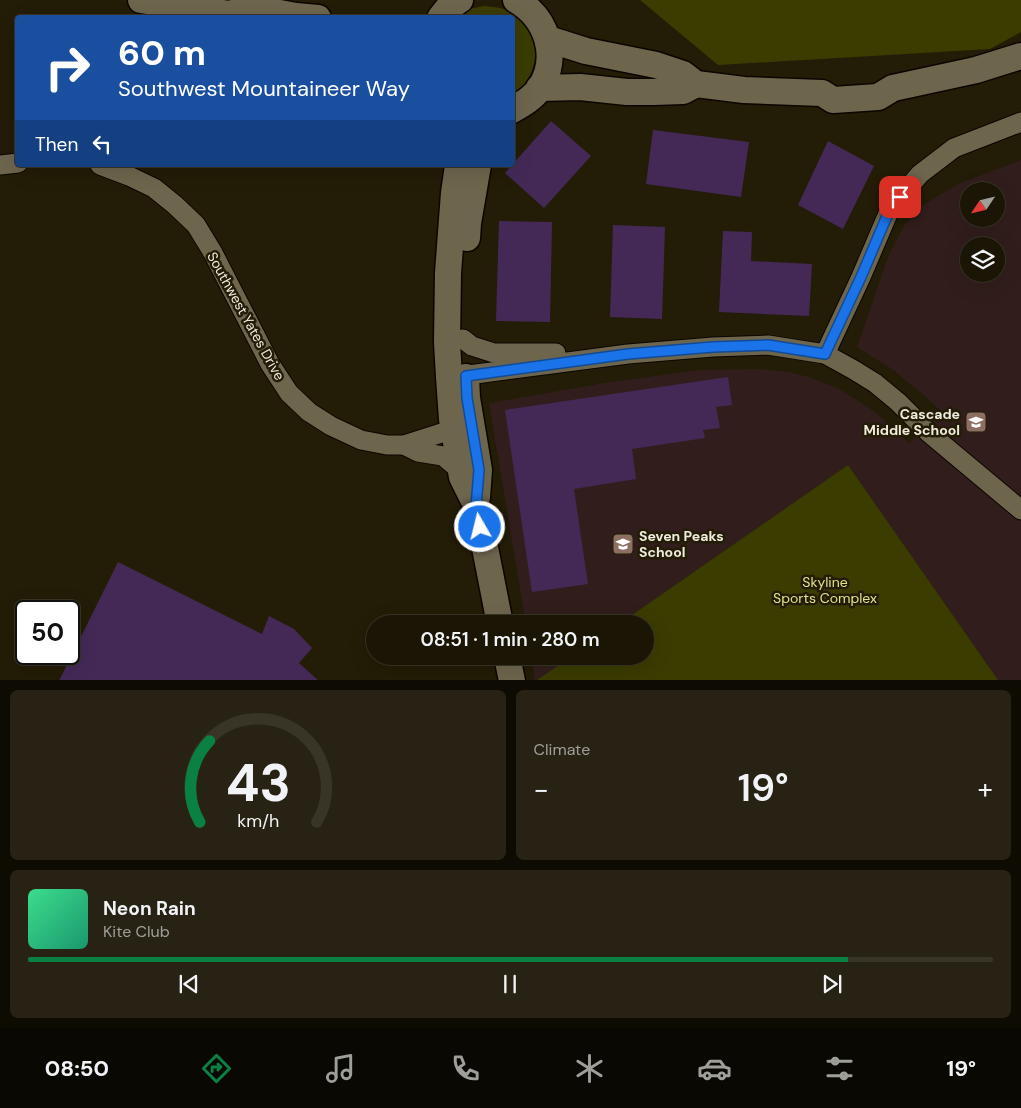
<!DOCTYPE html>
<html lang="en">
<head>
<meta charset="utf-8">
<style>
  body { margin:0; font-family:"DM Sans",sans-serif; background:#272213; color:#f1f3f6; height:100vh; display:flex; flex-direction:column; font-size:19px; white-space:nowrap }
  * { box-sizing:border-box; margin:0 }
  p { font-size:16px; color:#9f9f9a }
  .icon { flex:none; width:28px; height:28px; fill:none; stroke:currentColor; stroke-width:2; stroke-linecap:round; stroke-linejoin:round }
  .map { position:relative; height:680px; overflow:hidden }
  .drawer { display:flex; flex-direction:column; gap:10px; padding:10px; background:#0e0c02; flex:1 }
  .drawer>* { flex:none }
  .banner { position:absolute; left:15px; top:15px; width:500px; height:152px; border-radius:5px; box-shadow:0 5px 20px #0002,0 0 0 1px #383426; background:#1a4fa0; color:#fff; overflow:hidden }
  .needle { width:32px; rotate:235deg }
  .tools { position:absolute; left:960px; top:182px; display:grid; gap:10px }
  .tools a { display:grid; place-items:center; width:45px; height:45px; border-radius:50%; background:#1a1504; box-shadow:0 5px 20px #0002,0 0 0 1px #383426; font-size:25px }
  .speed { position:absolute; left:15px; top:600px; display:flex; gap:10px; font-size:25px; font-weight:700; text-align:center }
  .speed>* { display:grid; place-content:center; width:65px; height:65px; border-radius:50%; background:#1a1504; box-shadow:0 5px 20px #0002,0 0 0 1px #383426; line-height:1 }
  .speed .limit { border:2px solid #111; border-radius:8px; background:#fff; color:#111 }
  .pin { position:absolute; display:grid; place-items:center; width:42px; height:42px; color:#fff; margin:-21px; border-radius:10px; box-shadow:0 2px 8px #0006 }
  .me { position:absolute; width:55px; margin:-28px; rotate:352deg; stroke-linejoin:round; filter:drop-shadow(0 0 4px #0008) }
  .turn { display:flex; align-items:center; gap:18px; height:105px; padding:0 20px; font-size:22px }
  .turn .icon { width:65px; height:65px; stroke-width:2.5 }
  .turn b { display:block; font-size:35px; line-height:42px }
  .then { display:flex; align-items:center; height:48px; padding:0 20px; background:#0003; gap:10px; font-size:19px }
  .big { font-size:38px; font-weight:600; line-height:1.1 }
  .drawer .card { flex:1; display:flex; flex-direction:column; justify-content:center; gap:8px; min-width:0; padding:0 18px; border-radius:8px; background:#272213 }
  .drawer .dial { align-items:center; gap:0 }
  .dial svg { height:130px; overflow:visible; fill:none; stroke:#383426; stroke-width:7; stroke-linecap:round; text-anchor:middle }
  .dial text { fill:#f1f3f6; stroke:none }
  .song { display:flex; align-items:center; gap:15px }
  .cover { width:60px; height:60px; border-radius:8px; background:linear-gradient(135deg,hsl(150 70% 55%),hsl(160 70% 35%)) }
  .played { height:5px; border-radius:2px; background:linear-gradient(90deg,#0b8043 85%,#383426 85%) }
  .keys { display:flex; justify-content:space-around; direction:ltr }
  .heat { display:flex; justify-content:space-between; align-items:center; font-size:28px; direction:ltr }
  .drawer .tiles { flex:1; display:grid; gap:10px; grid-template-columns:1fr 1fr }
  .card:last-child { grid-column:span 2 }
  .trip { position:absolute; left:366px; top:615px; width:288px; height:50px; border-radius:25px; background:#1a1504; box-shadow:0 5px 20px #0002,0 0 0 1px #383426; font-weight:600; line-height:50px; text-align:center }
  .menu { display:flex; height:80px; justify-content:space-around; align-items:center; background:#0a0802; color:#9f9f9a }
  .menu .icon { width:35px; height:35px }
  .menu .on { color:#0b8043 }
  .menu b { font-size:22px; color:#f1f3f6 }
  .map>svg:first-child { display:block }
</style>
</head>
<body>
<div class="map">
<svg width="1021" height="681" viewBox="0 0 1021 681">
  <rect width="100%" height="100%" fill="#231c06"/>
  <g fill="#311e1c" fill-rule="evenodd">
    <path d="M 1021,160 L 1021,680 L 998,680 L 848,465 L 619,624 L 526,624 L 489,403 L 605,383 L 698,370 L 760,369 L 789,372 L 809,377 L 837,388 L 857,400 L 875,412 L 909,443 L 941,411 L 926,397 L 892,369 L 857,347 L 889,254 L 905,224 L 923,205 L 958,184 ZM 969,191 L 996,191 L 996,219 L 969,219 ZM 969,246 L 996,246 L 996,274 L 969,274 Z"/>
    <polygon points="531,656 572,656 537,680 535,681"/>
  </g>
  <g fill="#3b3c00">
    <polygon points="640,0 1021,0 1021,32 990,49 718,65"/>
    <path d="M 484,6 C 495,7 506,8 515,14 C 543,35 541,75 513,95 L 512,18 L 456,18 L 469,9 Z"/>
    <polygon points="848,465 998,680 537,680 572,656 645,656 645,624 619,624"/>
  </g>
  <g fill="#442957">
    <polygon points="551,121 591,156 544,208 505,173"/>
    <polygon points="653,130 749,142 741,197 646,184"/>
    <polygon points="828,141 874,166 843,229 798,205"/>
    <polygon points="499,221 552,222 550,322 496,321"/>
    <polygon points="613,225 665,227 662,319 610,317"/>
    <polygon points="723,231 752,232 751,261 812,264 809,316 719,312"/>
    <polygon points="728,377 732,405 716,407 720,428 703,430 705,438 632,449 636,479 574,489 588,584 532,592 505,410"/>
    <polygon points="118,562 262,634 269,616 294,629 312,648 299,663 319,681 59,681"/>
  </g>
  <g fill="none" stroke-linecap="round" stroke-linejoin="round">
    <g stroke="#0c0600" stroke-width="21">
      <g id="minor">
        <polyline points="0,165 18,163"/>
        <polyline points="100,165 129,176 154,188 175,205 196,225 213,253 270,364 289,393 309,412 331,426 361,440 387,445 404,445 454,429"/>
        <polyline points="463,339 472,346 494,353 556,353"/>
        <polyline points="825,354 861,277 890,209 920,174 954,148 1021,122"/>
        <polyline points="453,377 628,354 713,347 768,345 825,354 854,370 875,383 898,402 929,433 1021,510"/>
        <polyline points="404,445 418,452 443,456 456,467 461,476"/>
      </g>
    </g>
    <g stroke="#0c0600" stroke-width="29">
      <g id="secondary">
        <polyline points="141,0 229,14 252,8 296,16 318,18"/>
        <polyline points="440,18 448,8 460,0"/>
        <polyline points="548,39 586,51 656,65 683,74 696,84 744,90 822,93 833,100 878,97 893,88 976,70 1021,56"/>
        <polyline points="539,88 580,87 627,92 653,92 683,91 696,84"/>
        <path d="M 512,110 C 523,104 533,98 540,88 C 560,57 547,18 516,0"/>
        <polyline points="458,165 454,193 448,273 447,342 449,377 452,419 462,477 477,507 500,624"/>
        <polyline points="467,238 468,223 478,165"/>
        <polyline points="466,377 467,398 479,470 477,497"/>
        <polyline points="507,656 512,681"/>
      </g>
    </g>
    <use href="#minor" stroke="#6e654d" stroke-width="19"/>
    <use href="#secondary" stroke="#6e654d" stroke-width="26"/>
  </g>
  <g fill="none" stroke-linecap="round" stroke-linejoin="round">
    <g stroke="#114b97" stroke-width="12">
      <polyline id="route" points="480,527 476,507 479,470 467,398 466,376 628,354 713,347 768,345 825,354 861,277 890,209 900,197"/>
    </g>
    <use href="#route" stroke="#1a73e8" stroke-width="9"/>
  </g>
  <defs>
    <g id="school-square" transform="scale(1.125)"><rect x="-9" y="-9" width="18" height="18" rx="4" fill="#8d6e63" stroke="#231c06"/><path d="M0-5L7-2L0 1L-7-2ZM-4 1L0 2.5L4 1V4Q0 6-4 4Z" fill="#fff"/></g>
  </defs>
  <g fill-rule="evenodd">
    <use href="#school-square" x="976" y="422"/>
    <use href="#school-square" x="623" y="544"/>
  </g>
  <g text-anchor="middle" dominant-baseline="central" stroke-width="5" stroke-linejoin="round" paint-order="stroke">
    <g font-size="14" fill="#efebdd" stroke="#231c06">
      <text transform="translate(246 316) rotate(61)">Southwest Yates Drive</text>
    </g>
    <g font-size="14" font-weight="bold" fill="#efebdd" stroke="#231c06" text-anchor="end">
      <text x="960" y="414">Cascade<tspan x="960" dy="16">Middle School</tspan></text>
      <text x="639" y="536" text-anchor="start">Seven Peaks<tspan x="639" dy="16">School</tspan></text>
    </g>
    <g font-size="14" fill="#e0e388" stroke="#231c06">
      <text x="825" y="582">Skyline<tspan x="825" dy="16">Sports Complex</tspan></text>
    </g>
  </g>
</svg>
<div class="tools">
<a><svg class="needle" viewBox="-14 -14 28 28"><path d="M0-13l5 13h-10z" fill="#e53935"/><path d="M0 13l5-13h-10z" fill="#9f9f9a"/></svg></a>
<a><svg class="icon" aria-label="layers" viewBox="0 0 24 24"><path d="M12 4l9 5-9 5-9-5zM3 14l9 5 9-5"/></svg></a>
</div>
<div class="speed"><div class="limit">50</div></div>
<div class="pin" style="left:900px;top:197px;background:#d93025"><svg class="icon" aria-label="arrive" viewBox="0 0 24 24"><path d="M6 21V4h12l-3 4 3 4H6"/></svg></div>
<svg class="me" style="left:480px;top:527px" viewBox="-20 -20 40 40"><circle r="17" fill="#1a73e8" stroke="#fff" stroke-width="3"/><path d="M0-11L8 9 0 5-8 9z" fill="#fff"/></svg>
<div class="trip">08:51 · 1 min · 280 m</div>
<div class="banner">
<div class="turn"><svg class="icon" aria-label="right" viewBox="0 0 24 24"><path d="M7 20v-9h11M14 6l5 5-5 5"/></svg><div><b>60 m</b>Southwest Mountaineer Way</div></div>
<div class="then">Then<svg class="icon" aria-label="left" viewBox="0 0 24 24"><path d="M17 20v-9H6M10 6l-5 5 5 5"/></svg></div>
</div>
</div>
<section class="drawer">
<div class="tiles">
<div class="card dial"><svg viewBox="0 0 100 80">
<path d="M14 69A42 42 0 1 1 86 69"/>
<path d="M14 69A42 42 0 0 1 20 19" stroke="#0b8043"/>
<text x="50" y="56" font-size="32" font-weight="700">43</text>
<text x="50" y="72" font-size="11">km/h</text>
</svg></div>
<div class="card"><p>Climate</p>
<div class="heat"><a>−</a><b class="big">19°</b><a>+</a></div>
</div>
<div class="card">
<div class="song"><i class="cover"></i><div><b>Neon Rain</b><p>Kite Club</p></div></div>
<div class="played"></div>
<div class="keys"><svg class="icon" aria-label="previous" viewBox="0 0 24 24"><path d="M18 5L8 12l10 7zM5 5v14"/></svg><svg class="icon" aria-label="pause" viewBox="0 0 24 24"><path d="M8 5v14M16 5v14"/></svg><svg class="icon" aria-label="next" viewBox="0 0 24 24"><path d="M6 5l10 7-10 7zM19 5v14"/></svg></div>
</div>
</div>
</section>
<nav class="menu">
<b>08:50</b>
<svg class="icon on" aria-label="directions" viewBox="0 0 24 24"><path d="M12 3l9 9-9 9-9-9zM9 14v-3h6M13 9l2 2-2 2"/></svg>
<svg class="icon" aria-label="music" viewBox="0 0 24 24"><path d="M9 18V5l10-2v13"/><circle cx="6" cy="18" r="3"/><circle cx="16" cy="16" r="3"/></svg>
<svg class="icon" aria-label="phone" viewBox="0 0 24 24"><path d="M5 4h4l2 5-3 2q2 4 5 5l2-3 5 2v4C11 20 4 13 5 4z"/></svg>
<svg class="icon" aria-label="climate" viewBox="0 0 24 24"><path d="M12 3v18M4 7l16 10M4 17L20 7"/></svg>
<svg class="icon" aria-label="car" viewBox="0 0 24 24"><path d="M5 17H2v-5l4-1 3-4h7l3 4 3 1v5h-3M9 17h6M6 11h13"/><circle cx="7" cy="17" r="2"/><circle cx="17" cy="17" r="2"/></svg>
<svg class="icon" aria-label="filters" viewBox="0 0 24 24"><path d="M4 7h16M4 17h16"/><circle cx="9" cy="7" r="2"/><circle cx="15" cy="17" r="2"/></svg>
<b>19°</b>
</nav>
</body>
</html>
